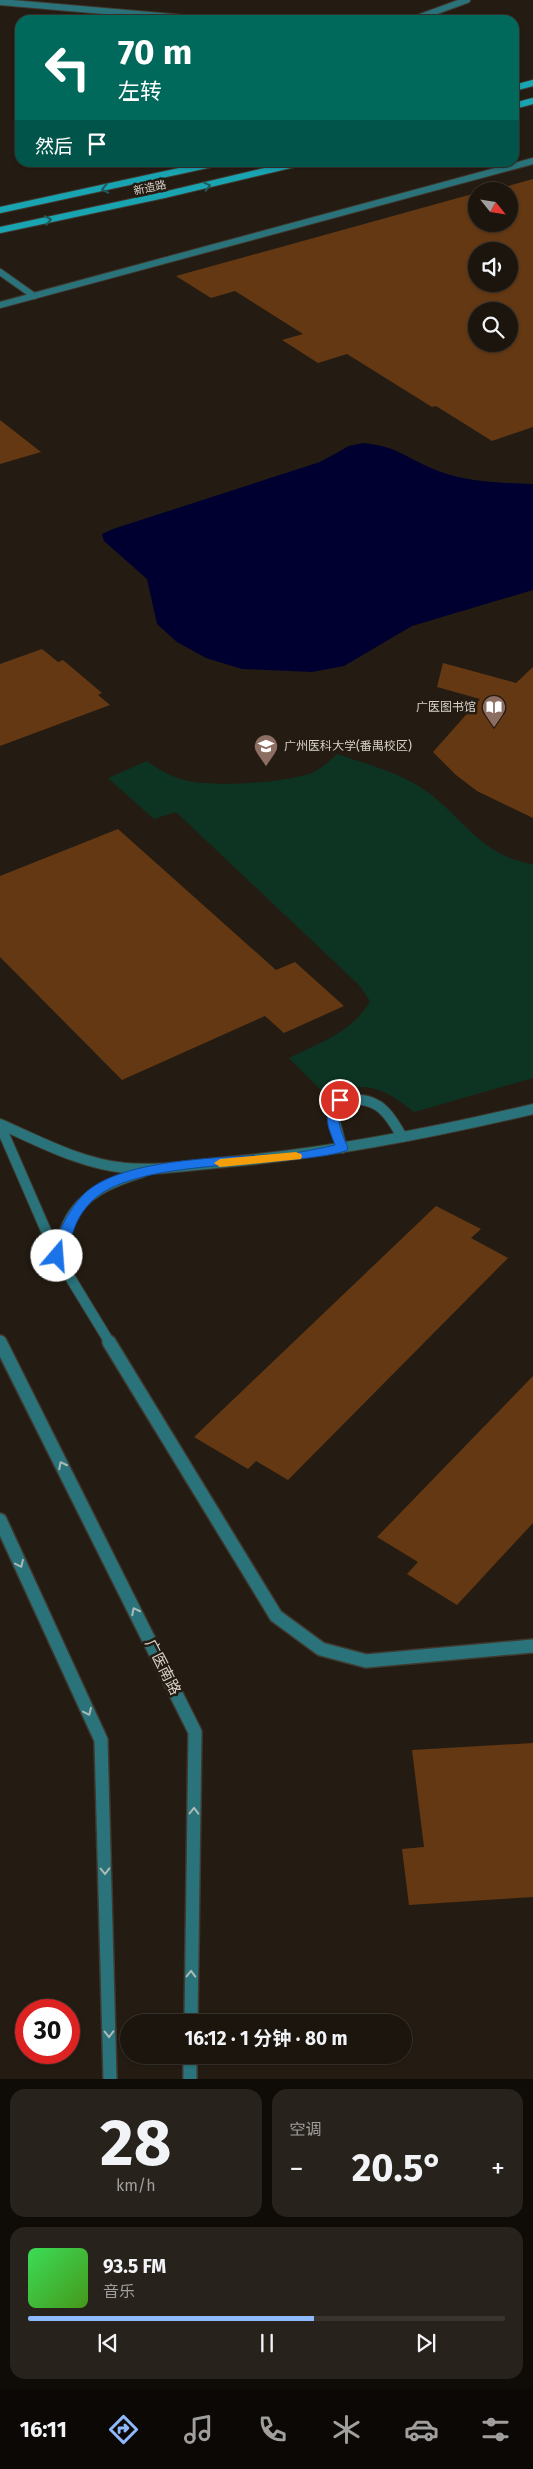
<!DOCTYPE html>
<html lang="zh">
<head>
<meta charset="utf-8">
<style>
  body { margin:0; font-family:"Fira Sans","Noto Sans SC",sans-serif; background:#28221c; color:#f1f3f6; height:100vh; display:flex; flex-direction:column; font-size:19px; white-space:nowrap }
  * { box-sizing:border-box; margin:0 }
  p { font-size:16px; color:#a09f9e }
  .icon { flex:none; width:28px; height:28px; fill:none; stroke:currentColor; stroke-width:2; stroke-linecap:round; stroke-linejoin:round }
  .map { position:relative; height:2079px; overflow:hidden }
  .side { display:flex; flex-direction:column; gap:10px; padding:10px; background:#0f0c08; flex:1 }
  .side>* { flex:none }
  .hud { position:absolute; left:15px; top:15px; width:504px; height:152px; border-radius:15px; box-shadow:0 1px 4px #0004,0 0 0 1px #39342e; background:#00695c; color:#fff; overflow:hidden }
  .needle { width:32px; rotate:120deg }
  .controls { position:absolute; left:468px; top:182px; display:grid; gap:10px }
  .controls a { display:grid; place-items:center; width:50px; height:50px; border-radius:50%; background:#1b150e; box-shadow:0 1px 4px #0004,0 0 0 1px #39342e; font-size:25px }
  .speed { position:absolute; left:15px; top:1999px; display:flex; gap:10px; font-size:25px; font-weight:700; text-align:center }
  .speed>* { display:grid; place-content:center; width:65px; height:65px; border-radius:50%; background:#1b150e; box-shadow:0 1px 4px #0004,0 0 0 1px #39342e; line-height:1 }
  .speed .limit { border:8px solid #d22; background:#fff; color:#111 }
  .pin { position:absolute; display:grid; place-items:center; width:42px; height:42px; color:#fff; margin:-21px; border:2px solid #fff; border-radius:50%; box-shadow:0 1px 5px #0007 }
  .me { position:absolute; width:55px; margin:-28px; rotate:18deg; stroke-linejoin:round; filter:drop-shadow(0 0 4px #0008) }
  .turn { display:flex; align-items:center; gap:18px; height:105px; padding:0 20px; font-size:22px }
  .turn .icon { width:65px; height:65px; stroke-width:2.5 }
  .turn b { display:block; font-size:35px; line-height:42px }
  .then { display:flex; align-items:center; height:48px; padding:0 20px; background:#0003; gap:10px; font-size:19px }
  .big { font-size:38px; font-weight:700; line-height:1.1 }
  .side .widget { flex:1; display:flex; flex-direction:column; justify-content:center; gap:8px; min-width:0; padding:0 18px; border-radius:15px; background:#28221c }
  .side .dial { align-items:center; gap:0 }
  .dial b { font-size:65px; line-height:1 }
  .song { display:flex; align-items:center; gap:15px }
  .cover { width:60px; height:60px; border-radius:8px; background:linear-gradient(135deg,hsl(130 70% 55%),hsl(100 70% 35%)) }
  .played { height:5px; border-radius:2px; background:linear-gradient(90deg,#8eb9fc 60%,#39342e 60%) }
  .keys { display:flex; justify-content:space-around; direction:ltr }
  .heat { display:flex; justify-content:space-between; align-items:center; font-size:28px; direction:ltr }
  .side .tiles { flex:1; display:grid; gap:10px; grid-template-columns:1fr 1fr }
  .widget:last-child { grid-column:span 2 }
  .trip { position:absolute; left:120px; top:2014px; width:292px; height:50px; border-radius:25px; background:#1b150e; box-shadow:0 1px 4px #0004,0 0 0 1px #39342e; font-weight:700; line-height:50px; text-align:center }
  .menu { display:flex; height:80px; justify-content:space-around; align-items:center; background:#0b0806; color:#a09f9e }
  .menu .icon { width:35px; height:35px }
  .menu .selected { color:#8eb9fc }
  .menu b { font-size:22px; color:#f1f3f6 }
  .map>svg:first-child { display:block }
</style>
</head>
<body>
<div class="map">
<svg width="533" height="2079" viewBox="0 0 533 2079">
  <rect width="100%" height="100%" fill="#241c12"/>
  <path fill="#0d3323" d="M 337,754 C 364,763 393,771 417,785 C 460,811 479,857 533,864 L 533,1078 L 414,1112 C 380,1084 365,1083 323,1092 L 289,1058 C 319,1043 353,1032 370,1001 L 360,986 L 176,812 L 154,819 L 108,778 L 147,761 C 159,770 173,778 189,781 C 215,787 292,783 316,771 C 323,767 331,760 337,754 Z"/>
  <path fill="#000030" d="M 363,443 C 396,446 403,456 431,468 C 462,482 500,483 533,484 L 533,590 L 412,626 L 344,666 L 312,672 L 242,669 L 206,658 L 177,642 L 157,624 L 147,579 L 104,541 L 102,534 L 113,529 L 320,462 L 349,446 Z"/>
  <g fill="#643813" fill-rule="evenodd">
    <path d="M 533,179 L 533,427 L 492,441 L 436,406 L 432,407 L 347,354 L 318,363 L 282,340 L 303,334 L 235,291 L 211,298 L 176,276 L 476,193 L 476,224 L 509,224 L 509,191 L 490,191 ZM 476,251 L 509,251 L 509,284 L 476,284 ZM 476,311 L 509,311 L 509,344 L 476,344 Z"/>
    <polygon points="0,420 41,452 0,464"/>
    <polygon points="42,649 58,662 63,660 102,693 98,695 110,705 0,746 0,664"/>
    <polygon points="443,663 516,683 533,667 533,818 477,791 456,775 433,752 480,699 437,687"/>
    <polygon points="118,829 276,970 295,962 344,1006 284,1033 265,1016 122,1080 0,957 0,876"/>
    <polygon points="436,1206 481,1229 471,1238 508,1258 288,1480 256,1461 248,1469 194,1437"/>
    <polygon points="533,1376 533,1523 457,1605 407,1574 418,1562 377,1537"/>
    <polygon points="533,1743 533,1897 409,1905 402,1849 424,1847 412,1750"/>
  </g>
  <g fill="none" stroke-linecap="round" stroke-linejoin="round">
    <g stroke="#40392f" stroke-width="8">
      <g id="minor-far2">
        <polyline points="0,2 207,20"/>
        <polyline points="412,20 467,0"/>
        <polyline points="0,272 34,296"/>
        <polyline points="0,305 533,161"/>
      </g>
    </g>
    <g stroke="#40392f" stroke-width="12">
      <g id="minor-far1">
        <path d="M 0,1124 C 39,1141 81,1164 125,1168 C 159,1171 193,1165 227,1162 C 330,1153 432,1133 533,1109"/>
        <polyline points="0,1125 57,1256 110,1343"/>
        <path d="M 342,1148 L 334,1119 L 340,1100 C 375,1096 386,1107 402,1137"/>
        <path d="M 57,1256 C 61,1245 63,1233 68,1223 C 82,1193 114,1181 143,1172"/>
      </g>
    </g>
    <g stroke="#40392f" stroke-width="16">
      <polyline id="minor" points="109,1342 276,1616 321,1649 366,1661 533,1646"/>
    </g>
    <g stroke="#40392f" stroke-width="16">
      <g id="tertiary">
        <polyline points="0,1342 195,1732 191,2022"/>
        <polyline points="0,1520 101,1740 110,2079"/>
        <polyline points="190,2055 190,2079"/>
      </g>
    </g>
    <g stroke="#40392f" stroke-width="8">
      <g id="secondary">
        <polyline points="514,88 533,83"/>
        <polyline points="514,106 533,101"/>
        <polyline points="0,210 221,162"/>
        <polyline points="0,230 164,195 303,162"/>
      </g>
    </g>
    <use href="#minor-far2" stroke="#2a737b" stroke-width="6"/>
    <use href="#minor-far1" stroke="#2a737b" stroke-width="10"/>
    <use href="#minor" stroke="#2a737b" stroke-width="13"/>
    <use href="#tertiary" stroke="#2a737b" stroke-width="13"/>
    <use href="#secondary" stroke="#19a4b2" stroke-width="6"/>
  </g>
  <defs><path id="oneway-chevron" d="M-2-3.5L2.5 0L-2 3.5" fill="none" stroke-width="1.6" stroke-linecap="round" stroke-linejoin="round" transform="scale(1.25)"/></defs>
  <g stroke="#1f595a">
    <use href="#oneway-chevron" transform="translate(207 186) rotate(-13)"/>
    <use href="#oneway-chevron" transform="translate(105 189) rotate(168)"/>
    <use href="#oneway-chevron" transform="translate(48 220) rotate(-11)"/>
  </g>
  <g stroke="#abbab6">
    <use href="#oneway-chevron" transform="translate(62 1465) rotate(-117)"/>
    <use href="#oneway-chevron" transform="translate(20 1564) rotate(65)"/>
    <use href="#oneway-chevron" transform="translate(135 1611) rotate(-117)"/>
    <use href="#oneway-chevron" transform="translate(88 1712) rotate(65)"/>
    <use href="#oneway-chevron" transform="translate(194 1811) rotate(-89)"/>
    <use href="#oneway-chevron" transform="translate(105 1871) rotate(89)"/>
    <use href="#oneway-chevron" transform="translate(191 1974) rotate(-89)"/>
    <use href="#oneway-chevron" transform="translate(109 2034) rotate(89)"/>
  </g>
  <path fill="#1a73e8" stroke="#114b97" d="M 340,1096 L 345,1100 C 334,1120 340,1128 348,1148 L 346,1151 C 282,1169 134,1157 91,1202 C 71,1223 74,1238 62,1259 L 57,1261 L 51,1256 C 59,1233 65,1214 82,1196 C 120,1155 239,1158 294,1153 C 308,1151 322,1148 335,1145 C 327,1124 323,1118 335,1097 Z"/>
  <polygon fill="#f59e0b" points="296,1152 301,1154 302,1156 301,1159 220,1167 214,1163 220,1159"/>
  <defs>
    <g id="library-pin" transform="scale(1.25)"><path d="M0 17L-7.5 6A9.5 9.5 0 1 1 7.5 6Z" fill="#8d6e63" stroke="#241c12"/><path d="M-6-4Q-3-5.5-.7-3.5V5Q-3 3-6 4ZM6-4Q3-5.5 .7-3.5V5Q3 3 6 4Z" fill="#fff"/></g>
    <g id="university-pin" transform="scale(1.25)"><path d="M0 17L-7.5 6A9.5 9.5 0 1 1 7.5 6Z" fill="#8d6e63" stroke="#241c12"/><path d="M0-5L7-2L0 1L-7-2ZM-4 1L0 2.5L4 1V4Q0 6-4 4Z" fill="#fff"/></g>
  </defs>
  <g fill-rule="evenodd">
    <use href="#library-pin" x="494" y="707"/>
    <use href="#university-pin" x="266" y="746"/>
  </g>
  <g text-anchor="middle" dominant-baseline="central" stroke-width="5" stroke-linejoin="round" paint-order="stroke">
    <g font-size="11" fill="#d6d1ca" stroke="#241c12">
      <text transform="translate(150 188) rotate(-12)">新造路</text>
    </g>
    <g font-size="12" fill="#d6d1ca" stroke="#241c12" text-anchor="end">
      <text x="476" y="707">广医图书馆</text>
      <text x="284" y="746" text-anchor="start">广州医科大学(番禺校区)</text>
    </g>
    <g font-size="15" fill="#d6d1ca" stroke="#241c12">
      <text transform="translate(163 1667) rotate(63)">广医南路</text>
    </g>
  </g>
</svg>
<div class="controls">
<a><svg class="needle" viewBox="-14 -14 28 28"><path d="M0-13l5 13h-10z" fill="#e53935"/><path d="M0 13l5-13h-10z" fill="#a09f9e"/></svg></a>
<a><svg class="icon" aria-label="sound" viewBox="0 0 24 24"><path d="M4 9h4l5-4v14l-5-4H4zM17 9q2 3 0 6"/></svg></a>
<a><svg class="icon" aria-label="search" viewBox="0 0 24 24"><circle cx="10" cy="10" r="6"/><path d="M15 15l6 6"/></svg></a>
</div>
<div class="speed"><div class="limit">30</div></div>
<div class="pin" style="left:340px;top:1100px;background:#d93025"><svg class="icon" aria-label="arrive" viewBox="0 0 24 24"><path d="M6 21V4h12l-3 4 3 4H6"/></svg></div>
<svg class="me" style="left:57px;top:1256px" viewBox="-20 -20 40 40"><circle r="19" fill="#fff"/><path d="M0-13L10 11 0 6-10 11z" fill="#1a73e8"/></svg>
<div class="trip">16:12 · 1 分钟 · 80 m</div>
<div class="hud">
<div class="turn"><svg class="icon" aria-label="left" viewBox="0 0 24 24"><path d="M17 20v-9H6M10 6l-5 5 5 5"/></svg><div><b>70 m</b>左转</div></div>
<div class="then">然后<svg class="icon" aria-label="arrive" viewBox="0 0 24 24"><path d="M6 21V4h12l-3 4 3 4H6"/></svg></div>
</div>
</div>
<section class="side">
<div class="tiles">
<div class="widget dial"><b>28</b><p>km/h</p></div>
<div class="widget"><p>空调</p>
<div class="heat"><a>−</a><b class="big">20.5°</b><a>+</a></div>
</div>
<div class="widget">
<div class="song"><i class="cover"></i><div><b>93.5 FM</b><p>音乐</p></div></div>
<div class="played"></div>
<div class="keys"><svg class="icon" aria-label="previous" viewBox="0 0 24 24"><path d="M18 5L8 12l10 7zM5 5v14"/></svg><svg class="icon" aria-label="pause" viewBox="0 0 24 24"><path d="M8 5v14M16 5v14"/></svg><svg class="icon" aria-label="next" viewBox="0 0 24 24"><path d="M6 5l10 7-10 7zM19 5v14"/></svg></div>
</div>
</div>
</section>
<nav class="menu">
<b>16:11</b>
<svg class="icon selected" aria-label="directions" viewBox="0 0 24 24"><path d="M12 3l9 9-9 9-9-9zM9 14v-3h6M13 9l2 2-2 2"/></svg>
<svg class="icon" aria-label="music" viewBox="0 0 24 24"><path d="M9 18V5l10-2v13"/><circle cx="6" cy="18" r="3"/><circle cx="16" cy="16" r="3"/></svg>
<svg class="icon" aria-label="phone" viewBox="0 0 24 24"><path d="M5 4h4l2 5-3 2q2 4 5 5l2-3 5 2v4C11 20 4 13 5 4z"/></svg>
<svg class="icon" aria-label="climate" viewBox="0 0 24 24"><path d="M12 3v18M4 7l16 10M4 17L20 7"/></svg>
<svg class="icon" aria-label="car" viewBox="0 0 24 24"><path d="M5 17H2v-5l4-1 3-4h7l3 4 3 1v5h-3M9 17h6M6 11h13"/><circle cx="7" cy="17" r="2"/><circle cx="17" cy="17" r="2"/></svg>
<svg class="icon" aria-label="filters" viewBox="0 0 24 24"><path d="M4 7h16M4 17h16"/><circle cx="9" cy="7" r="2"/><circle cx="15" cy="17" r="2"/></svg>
</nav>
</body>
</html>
